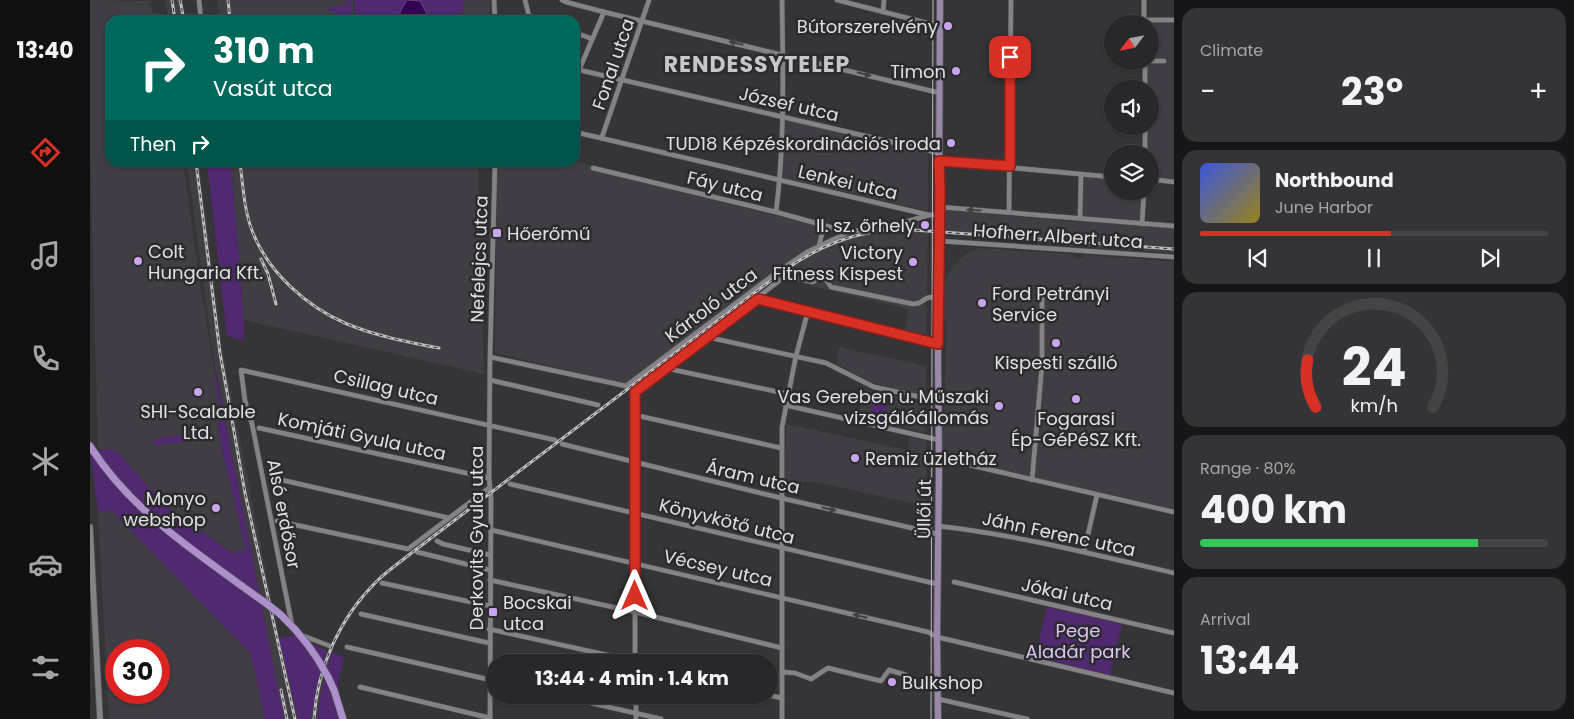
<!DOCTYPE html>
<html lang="en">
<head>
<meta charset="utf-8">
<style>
  body { margin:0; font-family:Poppins,sans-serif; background:#343335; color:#f1f3f6; height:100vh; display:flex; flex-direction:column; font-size:19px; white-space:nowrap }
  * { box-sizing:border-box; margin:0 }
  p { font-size:16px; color:#a5a5a8 }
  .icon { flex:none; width:28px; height:28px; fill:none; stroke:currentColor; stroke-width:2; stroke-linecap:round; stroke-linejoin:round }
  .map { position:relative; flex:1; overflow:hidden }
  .drawer { display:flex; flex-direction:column; gap:8px; padding:8px; background:#161517; width:400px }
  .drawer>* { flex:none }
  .top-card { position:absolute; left:15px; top:15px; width:475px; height:152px; border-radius:15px; box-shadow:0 1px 4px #0004,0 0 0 1px #444446; background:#00695c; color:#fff; overflow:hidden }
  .needle { width:32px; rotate:238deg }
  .tools { position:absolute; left:1014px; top:15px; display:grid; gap:10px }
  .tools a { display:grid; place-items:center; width:55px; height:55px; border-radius:50%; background:#282729; box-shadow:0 1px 4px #0004,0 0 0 1px #444446; font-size:25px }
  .speed { position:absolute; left:15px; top:639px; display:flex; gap:10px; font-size:25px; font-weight:700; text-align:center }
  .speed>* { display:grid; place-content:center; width:65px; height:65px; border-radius:50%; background:#282729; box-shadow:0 1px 4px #0004,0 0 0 1px #444446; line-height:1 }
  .speed .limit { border:8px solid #d22; background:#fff; color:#111 }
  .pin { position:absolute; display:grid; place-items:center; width:42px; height:42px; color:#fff; margin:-21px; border-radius:10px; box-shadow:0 2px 8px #0006 }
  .me { position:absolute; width:55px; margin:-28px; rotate:0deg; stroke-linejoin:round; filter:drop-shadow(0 0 4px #0008) }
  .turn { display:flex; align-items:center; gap:18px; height:105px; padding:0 25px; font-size:22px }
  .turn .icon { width:65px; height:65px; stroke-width:2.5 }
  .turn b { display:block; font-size:35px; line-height:42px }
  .then { display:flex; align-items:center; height:48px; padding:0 25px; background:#0003; gap:10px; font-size:19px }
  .big { font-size:38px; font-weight:700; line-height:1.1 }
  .drawer .widget { flex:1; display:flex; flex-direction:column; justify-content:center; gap:8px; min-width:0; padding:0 18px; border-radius:15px; background:#343335 }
  .drawer .dial { align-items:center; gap:0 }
  .dial svg { height:130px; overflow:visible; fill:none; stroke:#444446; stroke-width:7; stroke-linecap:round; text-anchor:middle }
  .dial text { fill:#f1f3f6; stroke:none }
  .song { display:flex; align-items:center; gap:15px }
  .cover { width:60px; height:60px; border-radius:8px; background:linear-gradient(135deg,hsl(230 70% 55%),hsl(50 70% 35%)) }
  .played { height:5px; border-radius:2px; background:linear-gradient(90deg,#d93025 55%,#444446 55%) }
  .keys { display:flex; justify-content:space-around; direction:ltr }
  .heat { display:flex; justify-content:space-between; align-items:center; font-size:28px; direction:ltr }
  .charge { height:8px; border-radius:4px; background:linear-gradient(90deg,#34c759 80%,#444446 0) }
  .trip { position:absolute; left:396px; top:654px; width:292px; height:50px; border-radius:25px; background:#282729; box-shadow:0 1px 4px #0004,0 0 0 1px #444446; font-weight:700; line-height:50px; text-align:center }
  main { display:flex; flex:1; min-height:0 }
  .menu { display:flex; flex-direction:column; width:90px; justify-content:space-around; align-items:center; background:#101010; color:#a5a5a8 }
  .menu .icon { width:35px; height:35px }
  .menu .current { color:#d93025 }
  .menu b { font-size:22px; color:#f1f3f6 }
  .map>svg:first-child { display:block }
</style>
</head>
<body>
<main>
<nav class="menu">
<b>13:40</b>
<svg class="icon current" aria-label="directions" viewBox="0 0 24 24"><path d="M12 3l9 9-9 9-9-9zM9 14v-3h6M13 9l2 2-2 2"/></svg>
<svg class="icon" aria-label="music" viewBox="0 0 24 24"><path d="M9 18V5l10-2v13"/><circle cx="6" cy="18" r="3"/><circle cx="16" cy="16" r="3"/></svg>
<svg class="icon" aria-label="phone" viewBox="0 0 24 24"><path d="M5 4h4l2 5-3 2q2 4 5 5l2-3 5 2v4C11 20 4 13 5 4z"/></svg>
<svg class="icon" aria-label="climate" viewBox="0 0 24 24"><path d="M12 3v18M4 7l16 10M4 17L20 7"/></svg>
<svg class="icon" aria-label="car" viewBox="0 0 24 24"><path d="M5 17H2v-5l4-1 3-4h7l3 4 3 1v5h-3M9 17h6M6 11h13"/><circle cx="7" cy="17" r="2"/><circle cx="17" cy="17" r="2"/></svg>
<svg class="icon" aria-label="filters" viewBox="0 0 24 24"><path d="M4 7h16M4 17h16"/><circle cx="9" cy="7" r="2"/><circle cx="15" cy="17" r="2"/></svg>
</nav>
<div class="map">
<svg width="1084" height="719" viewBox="0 0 1084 719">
  <rect width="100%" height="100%" fill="#353437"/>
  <g fill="#413d45" fill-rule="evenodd">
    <polygon points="0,0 66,1 59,3 63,13 68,13 69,20 20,20 20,162 93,163 109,277 122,355 132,422 128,423 133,454 156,550 143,553 77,507 29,454 22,449 8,449 0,150"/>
    <polygon points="75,0 92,0 95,20 78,20"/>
    <polygon points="127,0 263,0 264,20 129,20"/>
    <polygon points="373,0 400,0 400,20 374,20"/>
    <polygon points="1057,23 1084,23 1084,180 1060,178 1060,154 1056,154 1056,126 1060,126 1060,89 1057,89 1057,61 1060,61 1060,24"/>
    <polygon points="696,119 838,152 838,211 691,177"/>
    <polygon points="485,161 500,165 506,171 732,227 726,249 755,237 802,228 838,219 838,229 855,230 855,210 991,222 994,177 1022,179 1022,191 1052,191 1051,222 1084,225 1084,253 966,245 946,241 838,233 836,337 815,332 818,309 688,278 399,496 289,582 266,609 248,637 243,649 232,688 227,719 221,719 227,686 239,648 258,612 279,587 319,553 541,385 405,353 407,163"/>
    <polygon points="97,163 109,163 133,353 189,638 208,719 194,719 177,640 123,355"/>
    <polygon points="141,163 388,163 394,374 154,320"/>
    <polygon points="890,248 981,254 984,258 992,259 996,255 1084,262 1084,509 852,457 857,321 853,321 853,282 866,263 877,253"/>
    <polygon points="749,347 836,366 836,395 806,389 777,381 746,363"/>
    <polygon points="775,389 835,404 835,433 767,417"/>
    <polygon points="696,424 817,450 820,437 836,440 836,506 725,482 695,481"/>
    <path d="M 21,510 L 162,654 L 175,719 L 19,719 L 8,512 ZM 26,650 L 69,650 L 69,692 L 26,692 Z"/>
  </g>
  <g fill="#502971">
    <polygon points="258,0 261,0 262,20 249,20 246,14 238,9 243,6 253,6"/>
    <polygon points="264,0 373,0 373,20 265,20"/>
    <polygon points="117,163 141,163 154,320 154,341 137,336"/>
    <polygon points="122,355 194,719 175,719 161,654 21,510 8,512 0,451 22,449 29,454 77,507 142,553 156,550 133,454 128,423 131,422"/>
    <polygon points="785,395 799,398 793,421 779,419"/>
    <polygon points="111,432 115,434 116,437 113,439 65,446 64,439"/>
    <polygon points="957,607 1032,624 1020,675 945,657"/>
    <polygon points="205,635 237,651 227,686 221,719 208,719 189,638"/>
    <polygon points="242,652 254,657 247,688 240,692 249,719 227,719 232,688"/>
  </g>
  <polygon fill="#330252" stroke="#67457d" points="317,0 330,1 338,16 337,20 310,20 310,12"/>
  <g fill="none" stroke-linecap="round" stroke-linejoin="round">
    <g stroke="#545356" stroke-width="5.5">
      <g id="minor">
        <polyline points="109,0 111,20"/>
        <polyline points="404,0 405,20"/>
        <polyline points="435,0 440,20"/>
        <polyline points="472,0 476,2 514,12 850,93"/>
        <polyline points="747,0 841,24 850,25"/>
        <polyline points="1054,0 1054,24"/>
        <polyline points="793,12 794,0"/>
        <polyline points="1054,20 1084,20"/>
        <polyline points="485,36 492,35 502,39"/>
        <polyline points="485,69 849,153"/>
        <polyline points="489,70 514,12"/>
        <polyline points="1055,89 1055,61 1074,61"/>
        <polyline points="1055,126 1055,154"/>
        <polyline points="485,132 839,215 850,215"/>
        <polyline points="512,137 559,0"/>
        <polyline points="849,161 1022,177"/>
        <polyline points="503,168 686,212 758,232"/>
        <polyline points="1060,179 1084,182"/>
        <polyline points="850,207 1084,226"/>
        <path d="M 686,212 C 695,142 693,71 692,0"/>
        <polyline points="919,212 921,0"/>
        <polyline points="990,218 991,175"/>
        <polyline points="1052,224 1054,191"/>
        <polyline points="850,241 1084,257"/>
        <polyline points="729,246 734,225"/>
        <polyline points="698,276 723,282 733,275 741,287 823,304 829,303 837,298 849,296"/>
        <polyline points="668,299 848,344"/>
        <polyline points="617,337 736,363 784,387 849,401"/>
        <polyline points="400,357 536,386 686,273 717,252 759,232 812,223 839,215"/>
        <polyline points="575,368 698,394"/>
        <polyline points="400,380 508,405"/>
        <polyline points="695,405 849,440"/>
        <polyline points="545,415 691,448"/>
        <polyline points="169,428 399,478"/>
        <polyline points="472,444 691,498 848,534"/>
        <polyline points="849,458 1084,512"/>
        <polyline points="183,478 359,518"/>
        <polyline points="942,480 952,365 952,290"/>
        <polyline points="420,484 847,584"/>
        <polyline points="187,521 318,549 399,488"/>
        <path d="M 848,526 C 928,535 1006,555 1084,573"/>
        <polyline points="401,530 838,632 847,637 1084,693"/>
        <polyline points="347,541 353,544 400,555"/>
        <polyline points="327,552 400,570"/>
        <polyline points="994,552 1007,495"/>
        <polyline points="400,580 545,612 692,648"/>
        <polyline points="864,582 1084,633"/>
        <polyline points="292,583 400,606"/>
        <polyline points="271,614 399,643"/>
        <polyline points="202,625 162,424 155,401 151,370 465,440"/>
        <polyline points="399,629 549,662"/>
        <polyline points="211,635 240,646"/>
        <polyline points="257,647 405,681"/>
        <polyline points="545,662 545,392 694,277"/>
        <polyline points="692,672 705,673 721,679 738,668 791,681 799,670 816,675"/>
        <polyline points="270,687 400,718"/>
        <polyline points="466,695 571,719"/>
        <polyline points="546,695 546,719"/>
        <polyline points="678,695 692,698"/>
        <polyline points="848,699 937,719"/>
        <polyline points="400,719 401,498 399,478 400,357 405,162"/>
        <polyline points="692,719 692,427 706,356 718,311"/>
      </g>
    </g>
    <g stroke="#545356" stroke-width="7">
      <polyline id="tertiary" points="0,527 10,719"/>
    </g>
    <g stroke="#545356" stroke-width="8">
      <polyline id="secondary" points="848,719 847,637 849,467 848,360 850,0"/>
    </g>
    <g stroke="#545356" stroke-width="8">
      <g id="primary">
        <path d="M 0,446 C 38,506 95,545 152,586"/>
        <polyline points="238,677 244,690 253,719"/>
      </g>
    </g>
    <use href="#minor" stroke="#848285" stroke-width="4.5"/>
    <use href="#tertiary" stroke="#848285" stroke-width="5.5"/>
    <use href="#secondary" stroke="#9989a8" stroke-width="6"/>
    <use href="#primary" stroke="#ad90cb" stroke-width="7"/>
    <polyline stroke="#bebdbf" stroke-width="1" points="841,719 843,0"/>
    <g stroke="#bebdbf" stroke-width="3">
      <g id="rail">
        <polyline points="82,0 85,20"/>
        <polyline points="90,0 94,20"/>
        <polyline points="138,0 140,20"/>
        <polyline points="106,162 130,353 155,493 205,719"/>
        <path d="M 150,162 C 153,186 154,211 163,233 C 179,273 217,307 257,324 C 286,336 318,342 349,348"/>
        <polyline points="171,259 178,274 186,304"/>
        <polyline points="191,690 197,719"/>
        <path d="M 224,719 C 227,668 250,617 287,581 C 297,571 309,563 320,554 L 692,272 C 728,246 765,231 810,229 L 1084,249"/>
      </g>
    </g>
    <use href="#rail" stroke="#2b2a2d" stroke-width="1" stroke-dasharray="4" stroke-linecap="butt"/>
    <g stroke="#545356" stroke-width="8" stroke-linecap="butt">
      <path id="primary-bridge" d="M 152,586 C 165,596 180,605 192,616 C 211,634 226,654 238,677"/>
    </g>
    <use href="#primary-bridge" stroke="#ad90cb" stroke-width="7"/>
  </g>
  <defs><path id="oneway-solid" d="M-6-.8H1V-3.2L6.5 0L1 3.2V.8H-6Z" transform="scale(1.25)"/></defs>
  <g fill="#414043">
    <use href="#oneway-solid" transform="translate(646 43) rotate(-167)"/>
    <use href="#oneway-solid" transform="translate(774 74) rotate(14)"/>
    <use href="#oneway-solid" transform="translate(884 210) rotate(-176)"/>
    <use href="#oneway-solid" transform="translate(739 509) rotate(13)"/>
    <use href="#oneway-solid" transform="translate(770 616) rotate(-167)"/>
  </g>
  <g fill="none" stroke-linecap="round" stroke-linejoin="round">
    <g stroke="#8d1f18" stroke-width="12">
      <polyline id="route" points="545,596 545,392 668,299 848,344 850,191 849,161 920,166 920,57"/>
    </g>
    <use href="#route" stroke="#d93025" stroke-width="9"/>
  </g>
  <g fill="#c9a5ee" stroke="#2b2a2d" stroke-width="2">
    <circle cx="858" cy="26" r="5"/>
    <circle cx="866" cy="71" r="5"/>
    <circle cx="861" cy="143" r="5"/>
    <circle cx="835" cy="225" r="5"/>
    <rect x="402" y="228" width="10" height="10" rx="2.5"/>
    <circle cx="48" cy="261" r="5"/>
    <circle cx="823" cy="262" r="5"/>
    <circle cx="892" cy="303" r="5"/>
    <circle cx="966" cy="343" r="5"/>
    <circle cx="108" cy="392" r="5"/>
    <circle cx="986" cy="399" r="5"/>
    <circle cx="909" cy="406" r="5"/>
    <circle cx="765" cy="458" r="5"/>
    <circle cx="126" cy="508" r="5"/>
    <rect x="398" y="607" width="10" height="10" rx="2.5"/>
    <circle cx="802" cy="682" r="5"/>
  </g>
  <g text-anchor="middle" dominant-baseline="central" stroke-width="5" stroke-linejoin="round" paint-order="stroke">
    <g font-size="18" fill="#e1e0e2" stroke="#2b2a2d" text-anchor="end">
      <text x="848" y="26">Bútorszerelvény</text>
      <text x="856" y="71">Timon</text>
      <text x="851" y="143">TUD18 Képzéskordinációs iroda</text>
      <text x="825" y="225">II. sz. őrhely</text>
      <text x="417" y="233" text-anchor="start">Hőerőmű</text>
      <text x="58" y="251" text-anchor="start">Colt<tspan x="58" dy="21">Hungaria Kft.</tspan></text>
      <text x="813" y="252">Victory<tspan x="813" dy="21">Fitness Kispest</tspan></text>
      <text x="902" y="293" text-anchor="start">Ford Petrányi<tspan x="902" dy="21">Service</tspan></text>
      <text x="966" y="362" text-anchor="middle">Kispesti szálló</text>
      <text x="899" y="396">Vas Gereben u. Műszaki<tspan x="899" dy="21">vizsgálóállomás</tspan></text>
      <text x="108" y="411" text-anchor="middle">SHI-Scalable<tspan x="108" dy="21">Ltd.</tspan></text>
      <text x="986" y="418" text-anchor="middle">Fogarasi<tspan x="986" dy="21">Ép-GéPéSZ Kft.</tspan></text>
      <text x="775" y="458" text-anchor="start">Remiz üzletház</text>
      <text x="116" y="498">Monyo<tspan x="116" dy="21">webshop</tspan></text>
      <text x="413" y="602" text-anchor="start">Bocskai<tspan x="413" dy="21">utca</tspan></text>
      <text x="812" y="682" text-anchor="start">Bulkshop</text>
    </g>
    <g font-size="18" fill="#e1e0e2" stroke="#2b2a2d">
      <text transform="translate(523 64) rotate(-71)">Fonal utca</text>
      <text transform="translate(699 104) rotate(13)">József utca</text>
      <text transform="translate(758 182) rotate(13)">Lenkei utca</text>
      <text transform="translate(635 186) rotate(14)">Fáy utca</text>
      <text transform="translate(968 236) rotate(4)">Hofherr Albert utca</text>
      <text transform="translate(389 259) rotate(-88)">Nefelejcs utca</text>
      <text transform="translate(621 305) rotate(-37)">Kártoló utca</text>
      <text transform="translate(296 387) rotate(13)">Csillag utca</text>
      <text transform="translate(272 436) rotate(12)">Komjáti Gyula utca</text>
      <text transform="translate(663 477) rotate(13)">Áram utca</text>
      <text transform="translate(834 509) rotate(-89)">Üllői út</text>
      <text transform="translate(194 514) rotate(79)">Alsó erdősor</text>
      <text transform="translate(637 521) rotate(14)">Könyvkötő utca</text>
      <text transform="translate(969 534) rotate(12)">Jáhn Ferenc utca</text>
      <text transform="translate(386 538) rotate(-90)">Derkovits Gyula utca</text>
      <text transform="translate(628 568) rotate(13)">Vécsey utca</text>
      <text transform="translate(977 594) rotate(13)">Jókai utca</text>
    </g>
    <g font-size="18" fill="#dac5f1" stroke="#2b2a2d">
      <text x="988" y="630">Pege<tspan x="988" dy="21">Aladár park</tspan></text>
    </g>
    <g font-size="22" font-weight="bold" letter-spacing="1" fill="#c7c6c9" stroke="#2b2a2d">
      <text x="667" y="64">RENDESSYTELEP</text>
    </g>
  </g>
</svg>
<div class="tools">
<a><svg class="needle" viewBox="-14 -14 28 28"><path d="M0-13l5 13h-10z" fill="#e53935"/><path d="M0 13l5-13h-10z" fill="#a5a5a8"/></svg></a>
<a><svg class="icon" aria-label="sound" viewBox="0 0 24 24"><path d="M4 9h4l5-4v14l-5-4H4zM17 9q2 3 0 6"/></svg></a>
<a><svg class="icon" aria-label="layers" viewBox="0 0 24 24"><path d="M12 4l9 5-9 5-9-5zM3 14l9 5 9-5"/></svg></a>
</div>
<div class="speed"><div class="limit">30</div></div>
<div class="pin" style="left:920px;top:57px;background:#d93025"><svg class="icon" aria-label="arrive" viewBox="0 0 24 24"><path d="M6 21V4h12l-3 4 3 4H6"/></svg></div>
<svg class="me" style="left:545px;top:596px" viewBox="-20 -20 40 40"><path d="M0-17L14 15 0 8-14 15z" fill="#d93025" stroke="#fff" stroke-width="4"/></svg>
<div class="trip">13:44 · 4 min · 1.4 km</div>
<div class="top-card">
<div class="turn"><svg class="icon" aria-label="right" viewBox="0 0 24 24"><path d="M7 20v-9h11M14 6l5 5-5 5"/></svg><div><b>310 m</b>Vasút utca</div></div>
<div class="then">Then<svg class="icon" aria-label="right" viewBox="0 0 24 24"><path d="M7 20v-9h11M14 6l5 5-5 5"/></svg></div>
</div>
</div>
<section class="drawer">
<div class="widget"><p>Climate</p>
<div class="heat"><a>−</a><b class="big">23°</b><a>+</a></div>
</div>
<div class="widget">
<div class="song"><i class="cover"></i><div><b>Northbound</b><p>June Harbor</p></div></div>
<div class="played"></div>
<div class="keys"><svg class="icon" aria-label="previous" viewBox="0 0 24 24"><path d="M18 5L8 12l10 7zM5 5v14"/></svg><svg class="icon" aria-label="pause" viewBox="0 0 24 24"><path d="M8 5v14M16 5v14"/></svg><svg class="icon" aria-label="next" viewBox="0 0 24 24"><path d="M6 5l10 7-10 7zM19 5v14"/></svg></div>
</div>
<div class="widget dial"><svg viewBox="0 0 100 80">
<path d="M14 69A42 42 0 1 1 86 69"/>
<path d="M14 69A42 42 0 0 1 9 40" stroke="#d93025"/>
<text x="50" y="56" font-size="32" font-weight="700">24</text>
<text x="50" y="72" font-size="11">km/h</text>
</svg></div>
<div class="widget"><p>Range · 80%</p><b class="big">400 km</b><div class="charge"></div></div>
<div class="widget"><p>Arrival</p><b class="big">13:44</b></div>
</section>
</main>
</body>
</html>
